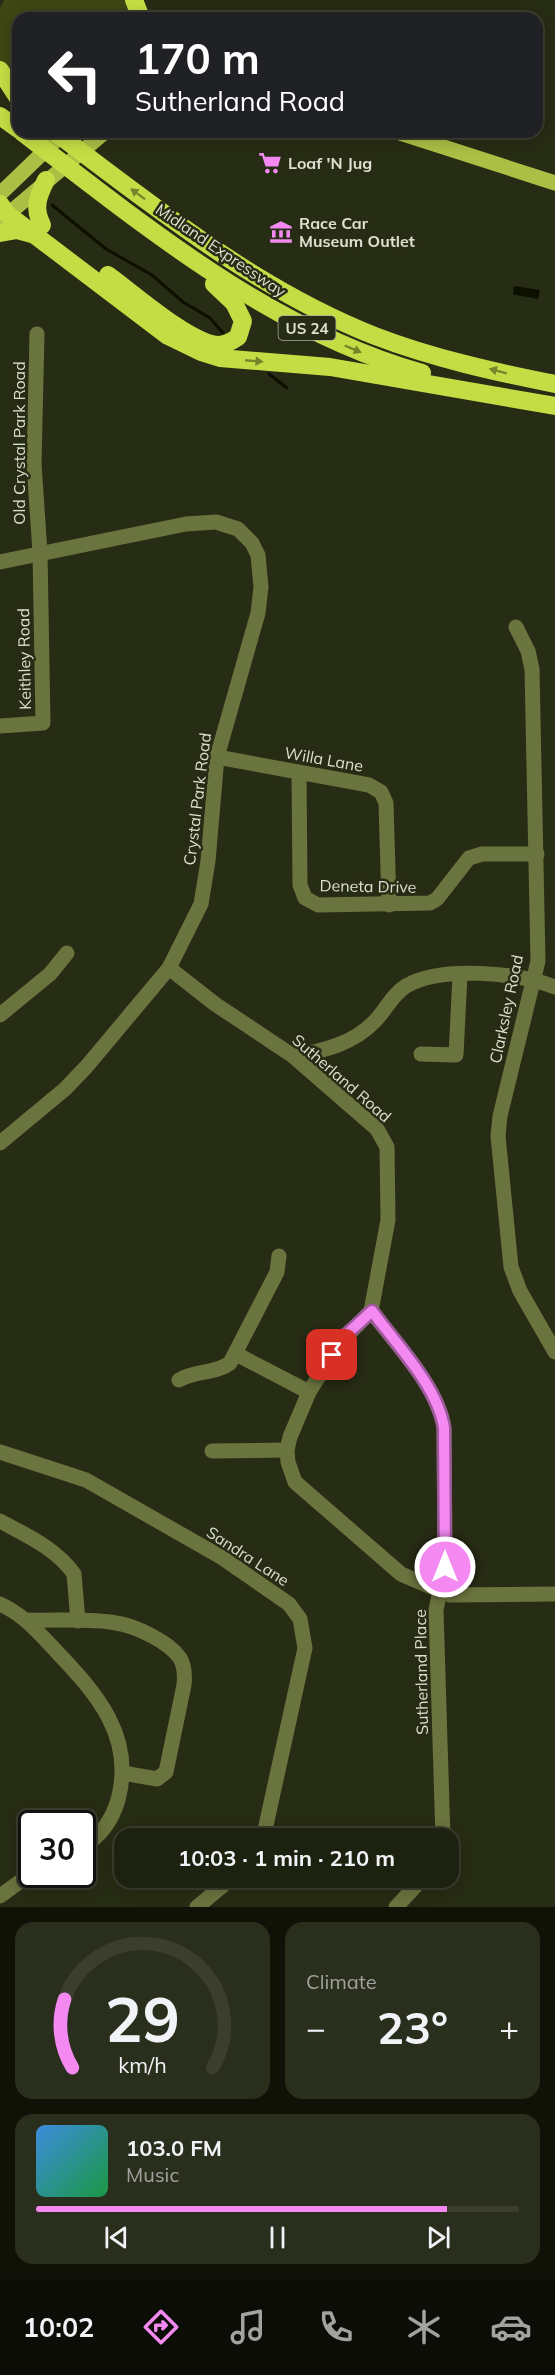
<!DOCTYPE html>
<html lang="en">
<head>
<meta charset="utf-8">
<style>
  body { margin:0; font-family:Mulish,sans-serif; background:#2a2e1d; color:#f1f3f6; height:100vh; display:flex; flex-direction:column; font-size:22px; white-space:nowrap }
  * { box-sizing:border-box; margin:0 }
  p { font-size:20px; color:#a0a39e }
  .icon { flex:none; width:33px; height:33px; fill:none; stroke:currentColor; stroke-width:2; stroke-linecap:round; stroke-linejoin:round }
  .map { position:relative; height:1907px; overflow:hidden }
  .panel { display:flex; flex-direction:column; gap:15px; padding:15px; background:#101208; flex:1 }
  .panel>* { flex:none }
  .banner { position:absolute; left:12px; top:12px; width:531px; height:126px; border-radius:18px; box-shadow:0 3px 15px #0003,0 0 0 2px #3b3e2f; background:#202124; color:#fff; overflow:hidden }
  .speed { position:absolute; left:18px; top:1810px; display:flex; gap:12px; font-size:30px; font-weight:700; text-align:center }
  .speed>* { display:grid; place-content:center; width:78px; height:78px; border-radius:50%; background:#1d210f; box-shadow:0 3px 15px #0003,0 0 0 2px #3b3e2f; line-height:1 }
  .speed .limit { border:3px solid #111; border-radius:9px; background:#fff; color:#111 }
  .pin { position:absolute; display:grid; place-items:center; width:51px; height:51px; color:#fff; margin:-26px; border-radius:12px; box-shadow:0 3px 9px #0006 }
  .me { position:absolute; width:66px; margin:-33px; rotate:0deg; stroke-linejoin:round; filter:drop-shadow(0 0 4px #0008) }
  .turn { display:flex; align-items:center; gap:21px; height:126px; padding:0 24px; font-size:27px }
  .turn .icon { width:78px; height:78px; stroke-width:2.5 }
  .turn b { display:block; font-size:42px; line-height:51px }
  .big { font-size:45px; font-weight:700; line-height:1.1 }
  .panel .tile { flex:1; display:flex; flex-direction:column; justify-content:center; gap:9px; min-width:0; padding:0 21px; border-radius:18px; background:#2a2e1d }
  .panel .dial { align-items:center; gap:0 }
  .dial svg { height:156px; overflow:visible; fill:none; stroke:#3b3e2f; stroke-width:7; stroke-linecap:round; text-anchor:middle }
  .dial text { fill:#f1f3f6; stroke:none }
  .song { display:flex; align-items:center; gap:18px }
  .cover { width:72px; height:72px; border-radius:9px; background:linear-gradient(135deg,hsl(210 70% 55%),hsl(140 70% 35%)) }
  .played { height:6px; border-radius:3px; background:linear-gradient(90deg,#f389f1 85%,#3b3e2f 85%) }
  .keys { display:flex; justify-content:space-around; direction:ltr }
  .heat { display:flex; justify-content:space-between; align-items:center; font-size:33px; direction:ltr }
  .panel .tiles { flex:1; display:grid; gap:15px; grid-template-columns:1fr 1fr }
  .tile:last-child { grid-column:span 2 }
  .trip { position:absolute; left:114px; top:1828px; width:345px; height:60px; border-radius:18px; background:#1d210f; box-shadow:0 3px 15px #0003,0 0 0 2px #3b3e2f; font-weight:700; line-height:60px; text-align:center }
  .menu { display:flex; height:96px; justify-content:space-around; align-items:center; background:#0c0d06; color:#a0a39e }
  .menu .icon { width:42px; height:42px }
  .menu .current { color:#f389f1 }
  .menu b { font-size:27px; color:#f1f3f6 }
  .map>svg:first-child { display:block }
</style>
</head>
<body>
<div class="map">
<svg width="555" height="1907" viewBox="0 0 555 1907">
  <rect width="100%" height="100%" fill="#272c14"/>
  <polygon fill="#3e4613" points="4,0 127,0 134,18 18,18 18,89 0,66 0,8"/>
  <polygon fill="#0c1000" points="514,286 540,290 538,299 516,295 513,294"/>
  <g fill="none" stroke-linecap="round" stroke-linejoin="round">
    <g stroke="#0c1000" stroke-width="3">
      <polyline points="52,205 106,249 152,275 183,302 210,318 223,333"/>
      <polyline points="269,374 287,388"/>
    </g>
    <g stroke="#6a743e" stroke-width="15">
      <polyline points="0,562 186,524 216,522 238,529 252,543 258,555 261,587 258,613 217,757 208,861 201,904 169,968 87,1066 65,1089 0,1143"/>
      <polyline points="516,627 528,651 532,669 538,961 500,1116 498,1136 511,1267 520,1291 555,1352"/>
      <polyline points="0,726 43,723 40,552 34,464 37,334"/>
      <polyline points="217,757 369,785 381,792 386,803 389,905"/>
      <polyline points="299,773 300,885 305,898 318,905 430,903 437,899 469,858 482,854 537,854"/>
      <polyline points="169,968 215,1004 293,1056 377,1129 387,1147 388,1220 371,1311 340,1343 309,1392 290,1437 287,1450 288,1462 295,1482 401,1574 450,1595 555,1594"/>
      <polyline points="0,1015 50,974 67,953"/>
      <polyline points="421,1054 456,1055 460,975"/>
      <path d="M 293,1056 C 323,1051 354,1044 376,1020 C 386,1009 393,994 406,986 C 441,965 519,973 555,987"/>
      <path d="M 371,1311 C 396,1344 438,1387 444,1428 L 445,1567 L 436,1610 L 443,1839"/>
      <polyline points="236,1354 309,1392"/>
      <path d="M 179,1380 C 195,1370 216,1374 230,1363 L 277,1272 L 279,1256"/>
      <polyline points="212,1451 287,1450"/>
      <polyline points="0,1452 86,1480 221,1557 289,1604 300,1619 305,1648 263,1839"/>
      <path d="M 0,1521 C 26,1535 57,1549 74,1574 L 78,1621"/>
      <path d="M 0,1604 C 24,1615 38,1632 56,1651 C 97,1694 135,1737 118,1800 C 112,1820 100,1837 82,1847"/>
      <path d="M 28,1620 C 57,1621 88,1618 116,1623 C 136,1626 169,1642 180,1658 C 185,1667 185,1676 184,1685 L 166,1772 L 157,1779 L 123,1773"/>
      <polyline points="0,1896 32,1873"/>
      <polyline points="197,1907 232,1878"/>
      <polyline points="396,1907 423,1878"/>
    </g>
    <g stroke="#abbf45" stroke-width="15">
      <polyline points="397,132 555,183"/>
      <polyline points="0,194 53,143 68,132"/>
      <polyline points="0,221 105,132"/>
    </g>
    <g stroke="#c5dd44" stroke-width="18">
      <polyline points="134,0 141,18"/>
      <polyline points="0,70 18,98"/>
      <polyline points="0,116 18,129"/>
      <path d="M 22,132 C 145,226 270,330 422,373"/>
      <path d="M 55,132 C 156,208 256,289 375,336 C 432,358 495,372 555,384"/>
      <polyline points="0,204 7,214 168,336 201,352 220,358 330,367 555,406"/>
      <path d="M 42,225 C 33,208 38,196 46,180"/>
      <polyline points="0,233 17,230 32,234"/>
      <path d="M 108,275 C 133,293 188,342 217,345 C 225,345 231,342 238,337 L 243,321 L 234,303 L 214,284"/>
    </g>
  </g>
  <defs><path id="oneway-solid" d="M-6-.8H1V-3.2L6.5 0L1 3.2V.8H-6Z" transform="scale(1.5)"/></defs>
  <g fill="#76842c">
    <use href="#oneway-solid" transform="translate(138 194) rotate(-143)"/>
    <use href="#oneway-solid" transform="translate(353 349) rotate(23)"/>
    <use href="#oneway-solid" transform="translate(254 361) rotate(5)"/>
    <use href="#oneway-solid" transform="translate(498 371) rotate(-165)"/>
  </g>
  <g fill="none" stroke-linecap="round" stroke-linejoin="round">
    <g stroke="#9e599d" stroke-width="15">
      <path id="route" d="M 332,1355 L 347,1334 L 372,1311 C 396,1344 438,1387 444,1428 L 445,1567"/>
    </g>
    <use href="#route" stroke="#f389f1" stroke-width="10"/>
  </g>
  <defs>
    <g id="supermarket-bare" transform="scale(1.8)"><path d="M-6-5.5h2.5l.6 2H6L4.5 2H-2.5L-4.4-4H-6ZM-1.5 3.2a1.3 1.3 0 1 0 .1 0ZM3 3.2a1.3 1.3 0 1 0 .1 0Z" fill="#f389f1" stroke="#272c14" stroke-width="2.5" paint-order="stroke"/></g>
    <g id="museum-bare" transform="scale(1.8)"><path d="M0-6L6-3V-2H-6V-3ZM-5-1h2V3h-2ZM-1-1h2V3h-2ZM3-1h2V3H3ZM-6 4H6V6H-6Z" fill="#f389f1" stroke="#272c14" stroke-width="2.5" paint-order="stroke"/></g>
  </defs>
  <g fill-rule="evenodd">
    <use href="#supermarket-bare" x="270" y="163"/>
    <use href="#museum-bare" x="281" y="232"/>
  </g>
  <g text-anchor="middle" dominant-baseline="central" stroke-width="5" stroke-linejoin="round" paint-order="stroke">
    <rect fill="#272c14" stroke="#a6aa98" stroke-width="1.5" x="278.5" y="316" width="57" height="24" rx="4.5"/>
    <g font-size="15" font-weight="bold" fill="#dce0d1">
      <text x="307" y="328">US 24</text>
    </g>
    <g font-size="16" font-weight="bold" fill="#dce0d1" stroke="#272c14" text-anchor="start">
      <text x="288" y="163">Loaf 'N Jug</text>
      <text x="299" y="223">Race Car<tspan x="299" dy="18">Museum Outlet</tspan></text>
    </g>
    <g font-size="16" fill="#dce0d1" stroke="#272c14">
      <text transform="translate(221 250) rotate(34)">Midland Expressway</text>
      <text transform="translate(19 443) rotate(-90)">Old Crystal Park Road</text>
      <text transform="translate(24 659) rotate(-91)">Keithley Road</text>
      <text transform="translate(324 759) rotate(10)">Willa Lane</text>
      <text transform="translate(197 799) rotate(-83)">Crystal Park Road</text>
      <text transform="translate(368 886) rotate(1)">Deneta Drive</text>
      <text transform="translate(506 1009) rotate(-78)">Clarksley Road</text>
      <text transform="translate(342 1078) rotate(41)">Sutherland Road</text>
      <text transform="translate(248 1556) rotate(33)">Sandra Lane</text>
      <text transform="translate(421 1672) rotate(-91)">Sutherland Place</text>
    </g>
  </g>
</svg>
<div class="speed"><div class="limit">30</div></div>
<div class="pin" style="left:332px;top:1355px;background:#d93025"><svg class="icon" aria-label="arrive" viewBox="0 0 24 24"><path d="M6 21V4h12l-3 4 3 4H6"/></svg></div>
<svg class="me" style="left:445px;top:1567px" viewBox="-20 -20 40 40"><circle r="17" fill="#f389f1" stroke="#fff" stroke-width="3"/><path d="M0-11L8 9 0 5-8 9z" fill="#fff"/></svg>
<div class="trip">10:03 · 1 min · 210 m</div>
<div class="banner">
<div class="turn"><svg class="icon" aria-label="left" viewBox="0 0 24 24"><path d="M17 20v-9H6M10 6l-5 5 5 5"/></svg><div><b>170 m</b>Sutherland Road</div></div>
</div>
</div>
<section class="panel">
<div class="tiles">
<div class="tile dial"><svg viewBox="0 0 100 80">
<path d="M14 69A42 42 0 1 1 86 69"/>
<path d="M14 69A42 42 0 0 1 10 34" stroke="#f389f1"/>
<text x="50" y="56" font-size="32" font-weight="700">29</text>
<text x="50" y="72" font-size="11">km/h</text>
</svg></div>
<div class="tile"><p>Climate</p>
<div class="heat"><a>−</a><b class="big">23°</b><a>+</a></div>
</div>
<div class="tile">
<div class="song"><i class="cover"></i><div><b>103.0 FM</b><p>Music</p></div></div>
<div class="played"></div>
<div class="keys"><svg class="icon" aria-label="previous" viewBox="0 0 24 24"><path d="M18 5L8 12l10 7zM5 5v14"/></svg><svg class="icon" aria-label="pause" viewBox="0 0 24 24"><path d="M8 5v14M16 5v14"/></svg><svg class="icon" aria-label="next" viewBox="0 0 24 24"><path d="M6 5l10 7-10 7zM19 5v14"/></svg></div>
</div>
</div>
</section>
<nav class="menu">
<b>10:02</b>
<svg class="icon current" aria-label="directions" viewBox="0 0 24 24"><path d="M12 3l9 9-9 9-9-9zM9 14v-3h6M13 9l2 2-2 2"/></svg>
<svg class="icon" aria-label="music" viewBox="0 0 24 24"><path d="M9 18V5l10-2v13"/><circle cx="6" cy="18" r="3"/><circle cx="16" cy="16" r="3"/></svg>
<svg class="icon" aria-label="phone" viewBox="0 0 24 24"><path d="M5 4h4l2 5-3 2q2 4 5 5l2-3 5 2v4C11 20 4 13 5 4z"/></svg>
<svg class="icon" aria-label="climate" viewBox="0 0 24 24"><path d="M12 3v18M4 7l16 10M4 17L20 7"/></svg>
<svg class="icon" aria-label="car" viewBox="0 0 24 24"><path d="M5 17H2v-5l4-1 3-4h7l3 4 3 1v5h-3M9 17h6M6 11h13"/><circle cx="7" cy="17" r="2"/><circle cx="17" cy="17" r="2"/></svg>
</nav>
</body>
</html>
